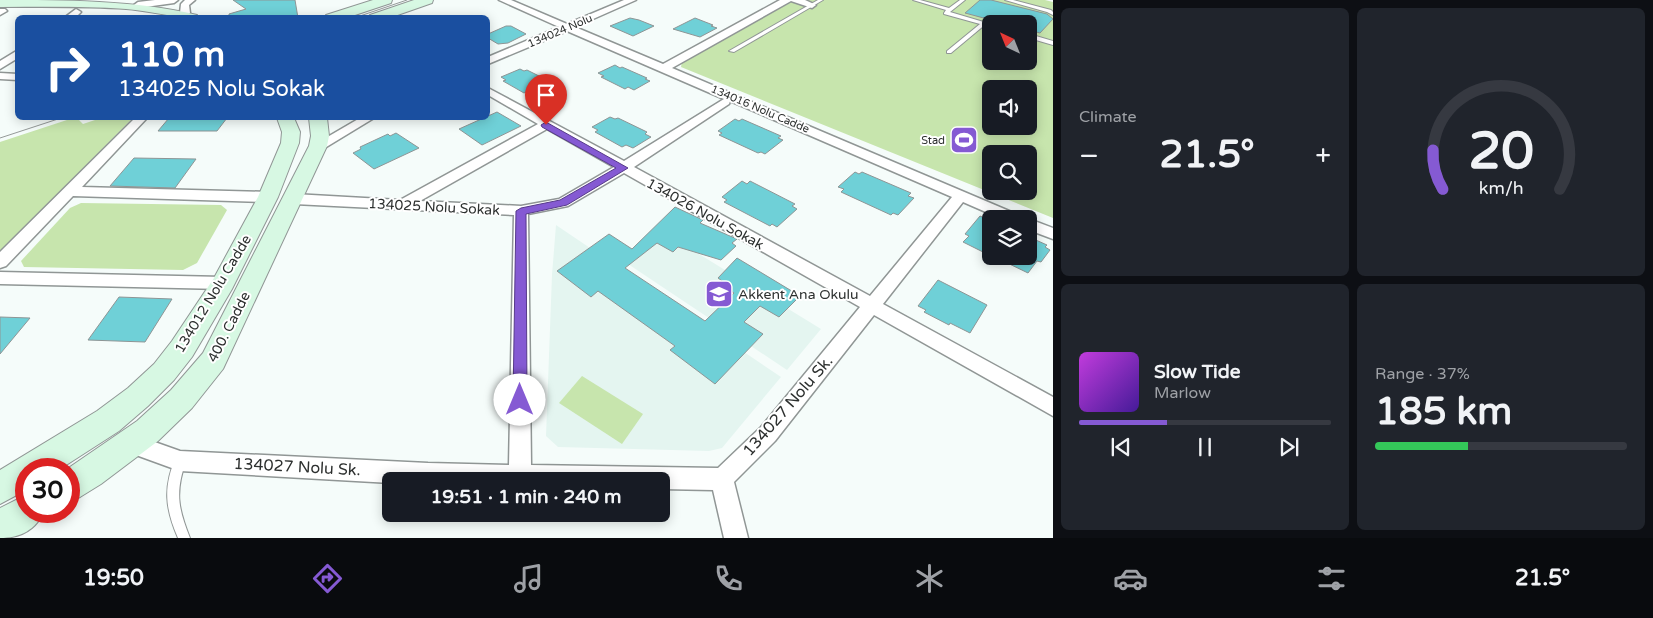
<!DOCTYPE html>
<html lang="en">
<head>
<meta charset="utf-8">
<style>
  body { margin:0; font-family:"Varela Round",sans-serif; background:#20242c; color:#f1f3f6; height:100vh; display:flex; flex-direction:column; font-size:19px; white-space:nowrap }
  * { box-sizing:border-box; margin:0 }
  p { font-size:16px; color:#9ea1a6 }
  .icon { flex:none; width:28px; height:28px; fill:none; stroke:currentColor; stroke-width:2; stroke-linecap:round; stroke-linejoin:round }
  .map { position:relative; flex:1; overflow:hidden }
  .side { display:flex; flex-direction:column; gap:8px; padding:8px; background:#0d0f14; width:600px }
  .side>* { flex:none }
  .hud { position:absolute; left:15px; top:15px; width:475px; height:105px; border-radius:8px; box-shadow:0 2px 12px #0003; background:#1a4fa0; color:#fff; overflow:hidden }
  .needle { width:32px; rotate:317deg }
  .controls { position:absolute; left:982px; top:15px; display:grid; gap:10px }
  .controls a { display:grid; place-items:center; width:55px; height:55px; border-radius:8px; background:#171b24; box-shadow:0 2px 12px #0003; font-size:25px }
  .speed { position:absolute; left:15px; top:458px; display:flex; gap:10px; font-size:25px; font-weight:700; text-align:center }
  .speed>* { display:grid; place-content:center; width:65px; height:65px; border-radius:50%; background:#171b24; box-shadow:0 2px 12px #0003; line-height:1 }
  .speed .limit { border:8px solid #d22; background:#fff; color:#111 }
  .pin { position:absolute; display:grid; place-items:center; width:42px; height:42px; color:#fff; margin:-51px -21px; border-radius:50% 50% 50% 0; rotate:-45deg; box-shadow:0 0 5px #0007 }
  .pin .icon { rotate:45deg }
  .me { position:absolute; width:55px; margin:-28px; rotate:0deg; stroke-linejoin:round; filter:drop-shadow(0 0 4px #0008) }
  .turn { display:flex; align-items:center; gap:18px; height:105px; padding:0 20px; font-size:22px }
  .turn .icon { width:65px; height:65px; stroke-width:2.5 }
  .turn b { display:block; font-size:35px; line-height:42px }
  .big { font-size:38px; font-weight:700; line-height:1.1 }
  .side .widget { flex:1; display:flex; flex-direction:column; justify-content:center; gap:8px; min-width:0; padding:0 18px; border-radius:8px; background:#20242c }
  .side .dial { align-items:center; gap:0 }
  .dial svg { height:130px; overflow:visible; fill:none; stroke:#363941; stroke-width:7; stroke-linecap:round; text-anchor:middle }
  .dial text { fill:#f1f3f6; stroke:none }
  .song { display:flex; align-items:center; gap:15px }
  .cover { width:60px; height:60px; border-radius:8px; background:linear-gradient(135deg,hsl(290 70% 55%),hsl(260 70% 35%)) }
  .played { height:5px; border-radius:2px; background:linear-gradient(90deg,#855ad3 35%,#363941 35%) }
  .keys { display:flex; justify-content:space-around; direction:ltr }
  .heat { display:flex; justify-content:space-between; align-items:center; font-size:28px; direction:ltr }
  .charge { height:8px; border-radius:4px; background:linear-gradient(90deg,#34c759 37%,#363941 0) }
  .side .tiles { flex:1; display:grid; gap:8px; grid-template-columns:repeat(2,1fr) }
  .trip { position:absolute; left:382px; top:472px; width:288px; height:50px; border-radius:8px; background:#171b24; box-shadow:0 2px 12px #0003; font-weight:700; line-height:50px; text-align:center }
  .tab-bar { display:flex; height:80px; justify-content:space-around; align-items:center; background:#090b0e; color:#9ea1a6 }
  .tab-bar .icon { width:35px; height:35px }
  .tab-bar .selected { color:#855ad3 }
  .tab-bar b { font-size:22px; color:#f1f3f6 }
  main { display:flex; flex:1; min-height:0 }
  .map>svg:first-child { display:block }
</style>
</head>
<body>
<main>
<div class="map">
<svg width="1053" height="538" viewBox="0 0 1053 538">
  <rect width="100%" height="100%" fill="#f5fcfa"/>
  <g fill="#e4f5f0">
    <polygon points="556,225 781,377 722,448 709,451 558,447 546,436 552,275"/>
    <polygon points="660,230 821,329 787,370 622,260"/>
  </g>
  <g fill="#c7e5ad" fill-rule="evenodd">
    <path d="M 795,0 L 1045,0 L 1053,2 L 1053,218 L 681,67 L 682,62 ZM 991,24 L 1029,24 L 1029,61 L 991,61 ZM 991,89 L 1029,89 L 1029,126 L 991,126 ZM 991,154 L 1029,154 L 1029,191 L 991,191 Z"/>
    <polygon points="73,118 77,118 83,124 101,118 133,118 0,252 0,142"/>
    <polygon points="81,203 221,205 227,210 197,263 183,270 24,267 21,261 70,208"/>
    <polygon points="582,376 643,414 622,444 559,403"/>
  </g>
  <g fill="#6fd0d7" stroke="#8e9595">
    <polygon points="233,0 295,0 298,18 229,18 229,14 246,9"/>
    <polygon points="980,0 991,0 1047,14 1053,19 1040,33 1029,30 1029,24 1006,24 965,13"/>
    <polygon points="630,18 639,20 654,26 633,36 610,26"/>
    <polygon points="695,18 713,25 711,26 717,28 700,37 673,29"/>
    <polygon points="506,26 511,26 526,34 508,43 498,44 488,38 488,34"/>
    <polygon points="615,65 620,68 622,67 647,78 645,79 650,81 634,90 628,87 625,89 601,77 604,76 598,73"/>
    <polygon points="520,69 524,71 527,70 549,81 547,83 552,85 533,94 528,91 524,93 503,81 506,80 501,77"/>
    <polygon points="497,112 521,126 482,145 459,129"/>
    <polygon points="610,117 615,119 618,118 647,132 645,134 651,137 633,148 626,145 622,147 595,132 598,130 592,127"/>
    <polygon points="169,118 227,118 217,131 158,131"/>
    <polygon points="735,119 739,121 742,119 781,136 778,138 783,140 765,154 761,152 758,153 719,135 722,133 718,131"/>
    <polygon points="396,133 419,148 374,169 353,153 361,149 360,147 388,134 390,136"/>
    <polygon points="134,158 196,159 175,188 110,186"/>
    <polygon points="855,172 859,174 862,172 911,193 908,196 914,198 898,215 893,213 891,215 841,192 844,189 838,187"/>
    <polygon points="742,181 747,184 750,181 795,204 792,206 797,209 777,227 772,224 770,226 724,202 727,200 722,197"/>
    <polygon points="675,207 703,220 700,223 737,239 732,243 736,246 721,260 678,247 673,252 657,243 625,268 705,321 734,293 722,285 725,283 718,278 737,258 800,296 779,317 760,306 744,322 763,334 715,384 670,350 675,346 598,291 591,297 557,271 609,234 632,249"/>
    <polygon points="980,216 991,221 991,256 963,242 969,236 965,234"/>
    <polygon points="1029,237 1047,245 1045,247 1050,250 1041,262 1037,261 1028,273 993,256 1029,256"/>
    <polygon points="938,280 987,305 970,333 950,323 949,325 924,312 926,310 918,306"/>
    <polygon points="119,297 172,299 145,342 88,340"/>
    <polygon points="0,317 30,318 0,354"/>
  </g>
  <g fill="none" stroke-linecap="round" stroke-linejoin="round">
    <g stroke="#909695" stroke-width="2">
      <g id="lane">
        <polygon points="818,0 823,0 734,52 729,51"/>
        <polygon points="913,0 920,0 949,8 960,0 965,0 950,12 987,23 951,53 947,53 947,51 980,24 944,14 944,13 946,10"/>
        <polygon points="1005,0 1013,0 1051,10 1053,12 1053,15 1047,12"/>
        <polygon points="1029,34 1053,41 1053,45 1029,38"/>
        <path d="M 180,455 L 184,457 L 186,461 C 175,492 178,508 190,538 L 178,538 C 165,508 163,487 176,457 Z"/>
      </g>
    </g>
    <g stroke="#909695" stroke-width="3">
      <g id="street">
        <polygon points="155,0 178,0 174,3 138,8 134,5 138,2"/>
        <polygon points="185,0 195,0 189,5 190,13 185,16 180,13 181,4"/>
        <path d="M 499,0 L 511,0 L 567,24 L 624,0 L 636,0 L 575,27 L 663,64 L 780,0 L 805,0 L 816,5 L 812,8 L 791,1 L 672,68 L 1021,216 L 1023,219 L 1002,219 L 963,202 L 883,304 L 1053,397 L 1053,416 L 874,315 L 775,441 L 734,482 L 748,538 L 724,538 L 713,490 L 661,489 L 661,481 L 391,483 L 180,471 L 125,451 L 121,444 L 125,437 L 132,434 L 180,451 L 428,463 L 509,465 L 514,215 L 294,204 L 289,202 L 287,199 L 289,196 L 294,194 L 400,200 L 538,124 L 488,95 L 488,88 L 624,161 L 724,99 L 567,31 L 488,64 L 488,57 L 559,27 ZM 730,101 L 952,197 L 870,296 L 634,167 L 729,104 ZM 547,129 L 614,167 L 559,199 L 521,206 L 420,201 ZM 624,173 L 860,307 L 761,427 L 718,468 L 531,465 L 528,214 L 568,206 Z"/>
        <polygon points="0,9 5,9 7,11 0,15"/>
        <polygon points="76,9 81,12 75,18 64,18"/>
        <polygon points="18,50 18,58 0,69 0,61"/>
        <polygon points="0,73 18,74 18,80 0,79"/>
        <polygon points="135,118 147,118 82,187 268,192 273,194 275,197 273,200 268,202 73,196 6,266 0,268 0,252"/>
        <polygon points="360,118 374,118 323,149 313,149 312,146"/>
        <polygon points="1029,219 1053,228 1053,239 1029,230"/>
        <polygon points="0,272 223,277 229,279 231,283 229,287 223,289 0,284"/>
      </g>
    </g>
    <g stroke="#909695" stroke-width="2">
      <g id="secondary">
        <path d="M 0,0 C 64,0 135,0 197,15 L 198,18 C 174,18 151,11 126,9 C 84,6 42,7 0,7 Z"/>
        <polygon points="373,0 392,0 391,3 346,18 325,18 326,15"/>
        <polygon points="414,0 433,0 432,3 389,18 369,18 370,15"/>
        <polygon points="277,118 294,118 300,132 299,143 278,197 232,289 192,357 174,380 148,406 119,431 60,469 26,469 26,490 0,504 0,470 97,411 128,388 154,364 172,341 214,278 258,197 281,143 282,132"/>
        <polygon points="309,118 327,118 329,136 327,146 223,369 192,408 158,441 101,484 80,497 69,502 67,469 137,421 171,390 203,353 309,146 311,136"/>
        <path d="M 26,495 L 26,511 L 44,511 C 36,530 20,538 0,538 L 0,508 Z"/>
      </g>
    </g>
    <use href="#lane" fill="#fff" fill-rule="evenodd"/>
    <use href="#street" fill="#fff" fill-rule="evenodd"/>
    <use href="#secondary" fill="#d7f8e3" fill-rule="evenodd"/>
    <g stroke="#959a99" stroke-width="1">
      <polyline points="354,18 407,0"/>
      <polyline points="0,138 61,118"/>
    </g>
  </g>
  <polygon fill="#855ad3" stroke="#563a89" points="546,122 628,168 567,205 526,214 527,400 525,404 520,406 515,404 513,400 516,211 521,208 560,200 616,168 542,127 541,125"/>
  <defs>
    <g id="stadium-square" transform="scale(1.4375)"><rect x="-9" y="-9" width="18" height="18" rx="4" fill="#855ad3" stroke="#fff"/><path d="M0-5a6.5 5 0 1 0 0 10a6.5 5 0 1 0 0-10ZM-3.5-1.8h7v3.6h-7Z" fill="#fff"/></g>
    <g id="school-square" transform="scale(1.4375)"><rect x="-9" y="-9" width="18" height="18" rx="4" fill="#855ad3" stroke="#fff"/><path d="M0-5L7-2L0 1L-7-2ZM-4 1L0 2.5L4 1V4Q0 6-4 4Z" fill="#fff"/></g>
  </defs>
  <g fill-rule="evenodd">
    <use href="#stadium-square" x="964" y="140"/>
    <use href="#school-square" x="719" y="294"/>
  </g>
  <g text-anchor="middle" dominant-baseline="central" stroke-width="4" stroke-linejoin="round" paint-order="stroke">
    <g font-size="11" fill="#2d302f" stroke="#fff">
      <text transform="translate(560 31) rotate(-23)">134024 Nolu</text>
      <text transform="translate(760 109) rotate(23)">134016 Nolu Cadde</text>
    </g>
    <g font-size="11" fill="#2d302f" stroke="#fff" text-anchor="end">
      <text x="945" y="140">Stad</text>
    </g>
    <g font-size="14" fill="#2d302f" stroke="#fff">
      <text transform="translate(434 207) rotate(3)">134025 Nolu Sokak</text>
      <text transform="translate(705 214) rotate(29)">134026 Nolu Sokak</text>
      <text transform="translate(213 294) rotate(-59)">134012 Nolu Cadde</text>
      <text transform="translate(229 327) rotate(-63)">400. Cadde</text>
    </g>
    <g font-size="14" fill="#2d302f" stroke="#fff" text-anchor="start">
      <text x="738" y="294">Akkent Ana Okulu</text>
    </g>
    <g font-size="16" fill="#2d302f" stroke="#fff">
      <text transform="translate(788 406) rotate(-49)">134027 Nolu Sk.</text>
      <text transform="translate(297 467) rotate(3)">134027 Nolu Sk.</text>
    </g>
  </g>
</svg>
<div class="controls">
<a><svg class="needle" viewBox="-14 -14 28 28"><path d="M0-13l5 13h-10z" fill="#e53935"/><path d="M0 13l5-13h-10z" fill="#9ea1a6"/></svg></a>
<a><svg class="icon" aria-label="sound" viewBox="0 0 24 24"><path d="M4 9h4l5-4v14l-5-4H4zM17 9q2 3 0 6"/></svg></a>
<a><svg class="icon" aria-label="search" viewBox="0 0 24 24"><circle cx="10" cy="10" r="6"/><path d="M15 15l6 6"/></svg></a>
<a><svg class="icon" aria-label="layers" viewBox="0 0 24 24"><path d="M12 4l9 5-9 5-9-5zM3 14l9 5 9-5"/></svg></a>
</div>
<div class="speed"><div class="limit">30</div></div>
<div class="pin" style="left:546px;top:125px;background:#d93025"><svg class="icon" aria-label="arrive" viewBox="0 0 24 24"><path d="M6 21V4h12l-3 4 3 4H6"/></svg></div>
<svg class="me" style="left:520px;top:400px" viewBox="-20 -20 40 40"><circle r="19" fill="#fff"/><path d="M0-13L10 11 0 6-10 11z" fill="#855ad3"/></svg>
<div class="trip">19:51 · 1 min · 240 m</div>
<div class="hud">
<div class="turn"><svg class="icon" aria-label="right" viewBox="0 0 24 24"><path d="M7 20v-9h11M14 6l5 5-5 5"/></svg><div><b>110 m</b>134025 Nolu Sokak</div></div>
</div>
</div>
<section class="side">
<div class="tiles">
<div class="widget"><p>Climate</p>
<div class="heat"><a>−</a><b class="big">21.5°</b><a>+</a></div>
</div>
<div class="widget dial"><svg viewBox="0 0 100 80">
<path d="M14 69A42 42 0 1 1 86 69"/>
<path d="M14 69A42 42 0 0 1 8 45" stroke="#855ad3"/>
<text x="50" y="56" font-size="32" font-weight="700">20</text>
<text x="50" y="72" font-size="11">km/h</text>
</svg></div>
<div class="widget">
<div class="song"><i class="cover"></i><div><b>Slow Tide</b><p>Marlow</p></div></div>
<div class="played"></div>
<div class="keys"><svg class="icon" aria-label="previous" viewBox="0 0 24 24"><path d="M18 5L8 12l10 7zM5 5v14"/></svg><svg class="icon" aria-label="pause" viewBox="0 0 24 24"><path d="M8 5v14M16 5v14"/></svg><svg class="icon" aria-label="next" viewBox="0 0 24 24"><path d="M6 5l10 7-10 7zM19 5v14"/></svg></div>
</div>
<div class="widget"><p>Range · 37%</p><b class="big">185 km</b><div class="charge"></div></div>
</div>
</section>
</main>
<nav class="tab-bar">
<b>19:50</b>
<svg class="icon selected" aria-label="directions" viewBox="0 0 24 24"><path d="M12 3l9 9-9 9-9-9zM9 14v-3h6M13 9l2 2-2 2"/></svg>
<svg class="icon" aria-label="music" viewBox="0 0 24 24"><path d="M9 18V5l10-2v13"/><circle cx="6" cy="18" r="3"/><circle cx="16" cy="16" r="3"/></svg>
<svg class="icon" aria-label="phone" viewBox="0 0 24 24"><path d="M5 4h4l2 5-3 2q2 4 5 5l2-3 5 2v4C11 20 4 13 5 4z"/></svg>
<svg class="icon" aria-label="climate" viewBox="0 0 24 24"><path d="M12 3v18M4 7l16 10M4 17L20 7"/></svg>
<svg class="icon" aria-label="car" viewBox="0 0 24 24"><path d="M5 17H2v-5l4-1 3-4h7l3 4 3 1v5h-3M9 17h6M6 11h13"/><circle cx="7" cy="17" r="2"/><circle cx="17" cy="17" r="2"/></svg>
<svg class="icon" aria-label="filters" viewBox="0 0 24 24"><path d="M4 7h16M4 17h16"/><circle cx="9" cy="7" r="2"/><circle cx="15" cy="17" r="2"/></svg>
<b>21.5°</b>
</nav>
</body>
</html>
